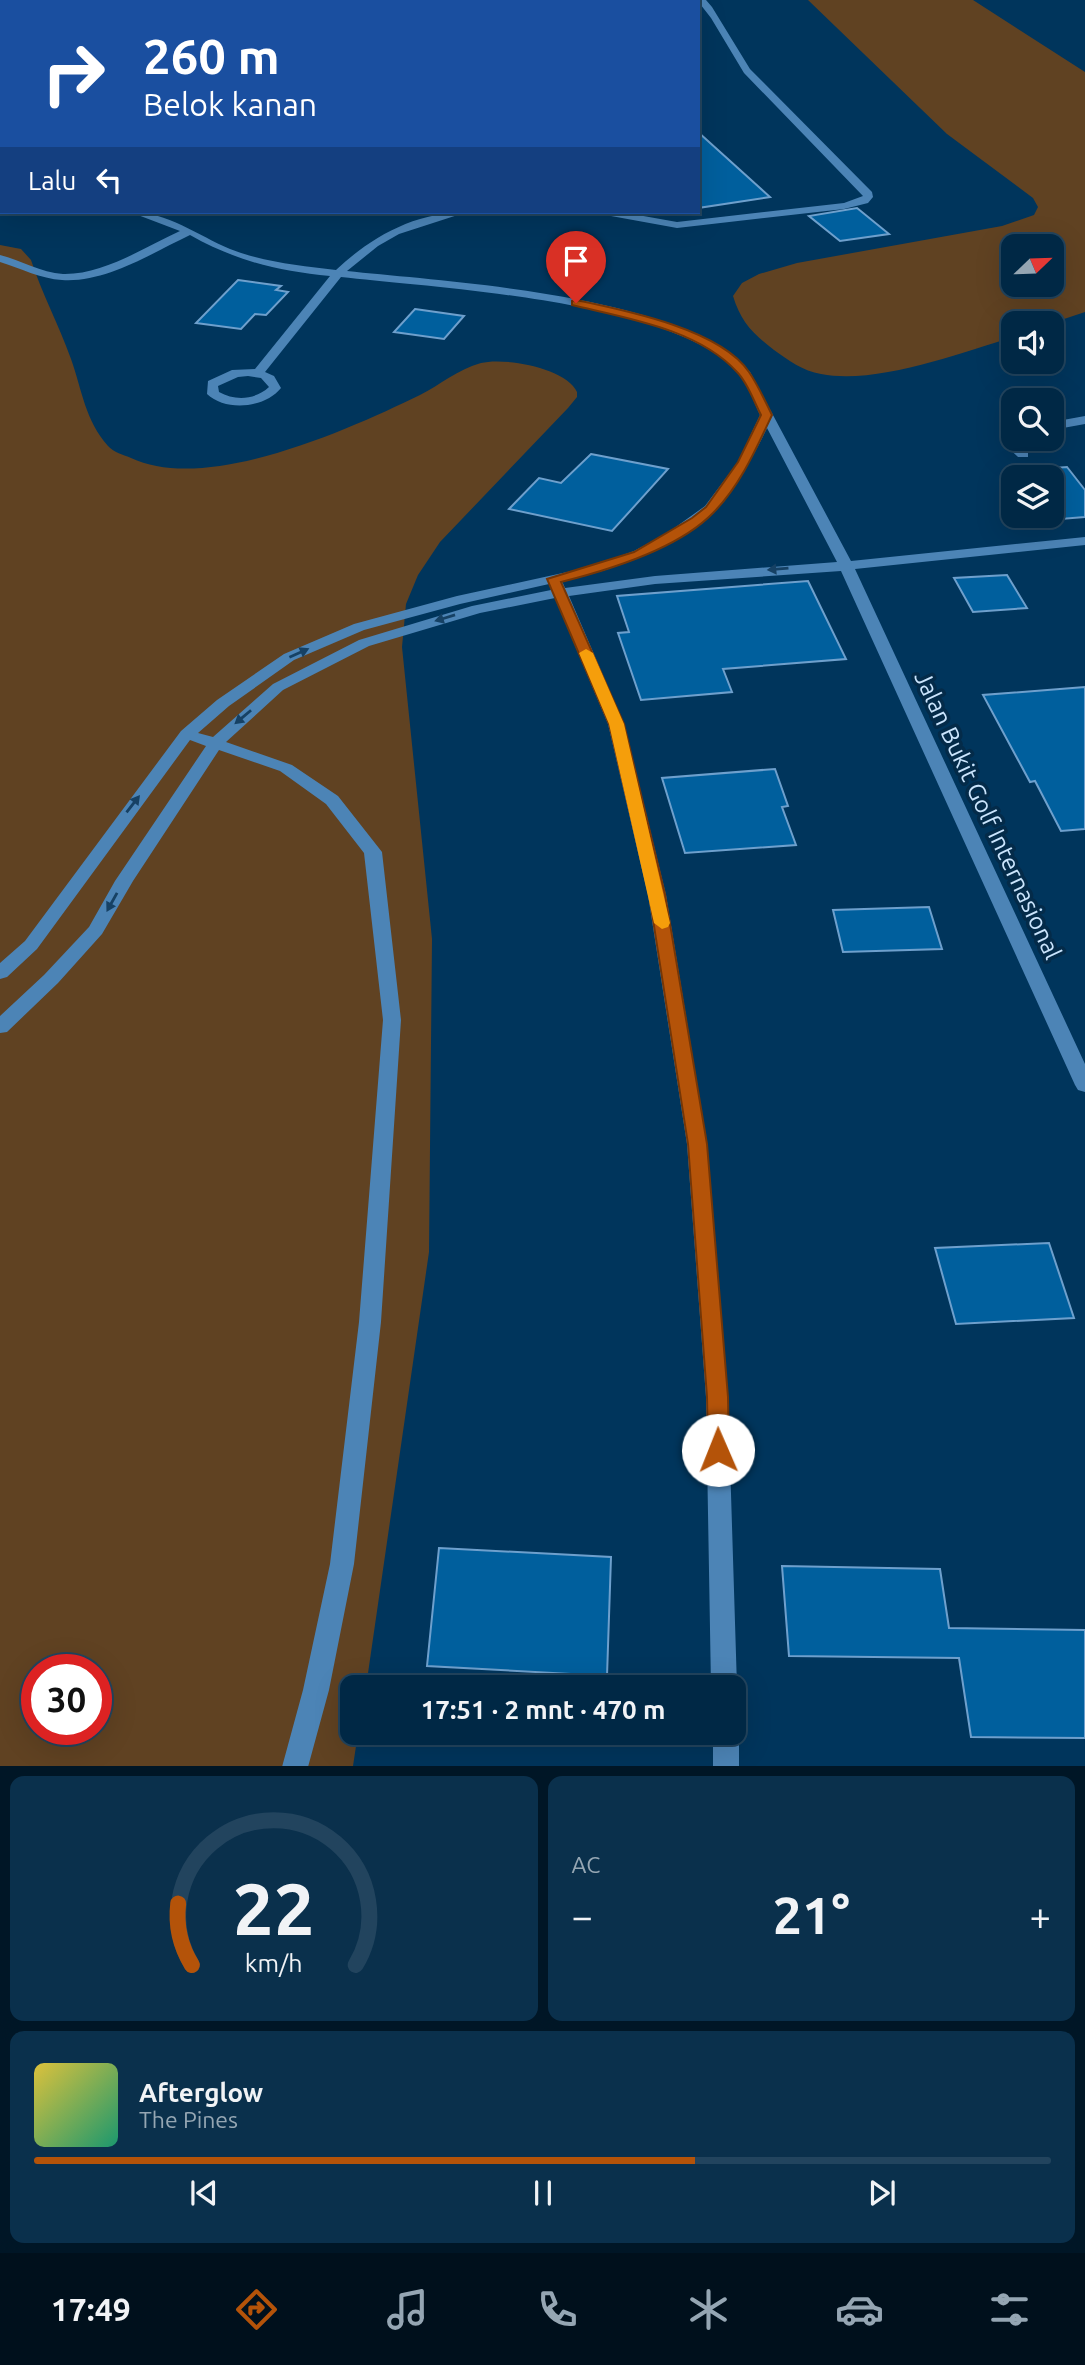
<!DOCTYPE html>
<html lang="id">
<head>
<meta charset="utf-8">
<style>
  body { margin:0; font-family:Ubuntu,sans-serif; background:#0a304c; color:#f1f3f6; height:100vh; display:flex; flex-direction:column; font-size:26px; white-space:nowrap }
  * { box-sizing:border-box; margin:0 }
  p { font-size:23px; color:#95a6b3 }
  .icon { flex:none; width:38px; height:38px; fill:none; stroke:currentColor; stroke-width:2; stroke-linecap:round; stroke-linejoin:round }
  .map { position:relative; height:1766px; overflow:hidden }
  .sheet { display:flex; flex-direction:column; gap:10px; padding:10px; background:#001626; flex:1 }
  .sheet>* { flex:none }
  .hud { position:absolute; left:0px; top:0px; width:700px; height:214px; box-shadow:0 7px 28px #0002,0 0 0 2px #22445e; background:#1a4fa0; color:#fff; overflow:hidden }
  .needle { width:46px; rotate:67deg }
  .fabs { position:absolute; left:1001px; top:234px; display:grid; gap:14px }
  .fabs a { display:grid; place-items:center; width:63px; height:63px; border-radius:14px; background:#002845; box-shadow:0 7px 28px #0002,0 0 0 2px #22445e; font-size:35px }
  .speed { position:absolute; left:21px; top:1654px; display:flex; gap:14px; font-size:35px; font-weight:700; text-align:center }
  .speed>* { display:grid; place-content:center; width:91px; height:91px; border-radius:50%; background:#002845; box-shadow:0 7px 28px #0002,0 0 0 2px #22445e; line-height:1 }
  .speed .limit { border:10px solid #d22; background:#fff; color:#111 }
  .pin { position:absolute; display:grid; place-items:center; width:60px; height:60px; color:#fff; margin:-72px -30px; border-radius:50% 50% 50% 0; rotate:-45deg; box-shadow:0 0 7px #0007 }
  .pin .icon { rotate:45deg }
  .me { position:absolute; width:77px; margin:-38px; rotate:359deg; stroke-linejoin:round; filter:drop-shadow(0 0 5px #0008) }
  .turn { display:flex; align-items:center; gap:24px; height:147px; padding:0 28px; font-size:32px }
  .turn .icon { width:91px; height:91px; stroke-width:2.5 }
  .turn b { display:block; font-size:49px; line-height:60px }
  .then { display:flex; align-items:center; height:66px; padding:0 28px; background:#0003; gap:14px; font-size:26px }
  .big { font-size:52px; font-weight:700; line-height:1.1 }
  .sheet .card { flex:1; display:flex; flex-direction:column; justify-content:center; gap:10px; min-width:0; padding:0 24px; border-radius:14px; background:#0a304c }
  .sheet .dial { align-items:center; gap:0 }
  .dial svg { height:182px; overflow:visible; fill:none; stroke:#22445e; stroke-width:7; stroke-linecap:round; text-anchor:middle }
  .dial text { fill:#f1f3f6; stroke:none }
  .song { display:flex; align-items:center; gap:21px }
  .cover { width:84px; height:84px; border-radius:10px; background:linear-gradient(135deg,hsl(50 70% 55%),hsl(160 70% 35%)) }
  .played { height:7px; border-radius:4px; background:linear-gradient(90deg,#b45309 65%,#22445e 65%) }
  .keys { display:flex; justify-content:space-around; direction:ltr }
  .heat { display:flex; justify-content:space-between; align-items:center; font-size:38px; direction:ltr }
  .sheet .tiles { flex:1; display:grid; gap:10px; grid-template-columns:1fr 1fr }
  .card:last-child { grid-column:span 2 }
  .trip { position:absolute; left:340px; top:1675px; width:406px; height:70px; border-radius:14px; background:#002845; box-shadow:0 7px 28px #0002,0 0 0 2px #22445e; font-weight:700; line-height:70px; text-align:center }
  .tab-bar { display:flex; height:112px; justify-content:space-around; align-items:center; background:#00101c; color:#95a6b3 }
  .tab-bar .icon { width:49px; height:49px }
  .tab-bar .selected { color:#b45309 }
  .tab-bar b { font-size:32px; color:#f1f3f6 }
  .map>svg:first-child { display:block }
</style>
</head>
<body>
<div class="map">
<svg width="1085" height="1767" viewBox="0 0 1085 1767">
  <rect width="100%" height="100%" fill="#00355c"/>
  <g fill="#604222" fill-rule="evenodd">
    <path d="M 808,0 L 973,0 L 1085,72 L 1085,312 L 1049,324 L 1013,324 L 1013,337 C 960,353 876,385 821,374 C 803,371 788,360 774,350 C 753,334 741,322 733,296 L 742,283 L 759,274 L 797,263 L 1002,226 L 1034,215 L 1038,207 L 1033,198 L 947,134 ZM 1013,247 L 1052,247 L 1052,285 L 1013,285 Z"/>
    <path d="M 0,245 L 21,249 L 31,260 C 42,294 59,325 71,359 C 82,390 85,420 108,446 C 113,452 124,455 131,458 C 207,494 350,429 420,395 C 440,385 458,369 481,363 C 504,357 567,368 577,392 L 577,397 L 568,408 L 440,542 L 418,575 L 406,604 L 402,647 L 432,939 L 429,1252 L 366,1687 L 352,1687 L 352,1732 L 358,1733 L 353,1766 L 0,1767 ZM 37,1670 L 96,1670 L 96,1729 L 37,1729 Z"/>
  </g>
  <g fill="#005f9d" stroke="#6ea0cd" stroke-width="2">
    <polygon points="698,132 770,197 698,208"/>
    <polygon points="857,208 889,234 840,241 809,216"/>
    <polygon points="238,280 281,286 276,290 288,292 266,315 255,314 241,329 196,323"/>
    <polygon points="415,309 464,316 444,339 394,332"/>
    <polygon points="591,454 668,469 612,531 509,509 539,478 561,483"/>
    <polygon points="1067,467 1085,490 1085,517 1048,520 1046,516 1052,516 1052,478 1018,478 1013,471"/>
    <polygon points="1007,575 1027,608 973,612 954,578"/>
    <polygon points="808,581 846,659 723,669 732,692 641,700 618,633 629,632 617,596"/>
    <polygon points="1085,687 1085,829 1061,831 1035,781 1030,782 983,695"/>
    <polygon points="775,769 788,806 782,807 796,845 685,853 662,778"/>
    <polygon points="929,907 942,949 843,952 833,910"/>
    <polygon points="1049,1243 1074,1318 956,1324 935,1248"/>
    <polygon points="439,1548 611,1557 607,1676 427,1666"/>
    <polygon points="782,1566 940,1569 949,1628 1085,1630 1085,1738 971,1737 959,1658 789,1656"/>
  </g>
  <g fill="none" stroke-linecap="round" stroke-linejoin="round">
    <g fill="#4c84b6" fill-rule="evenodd">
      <rect x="135" y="0" width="8" height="2"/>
      <polygon points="554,0 563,0 564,2 555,2"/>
      <polygon points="697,0 706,0 712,7 750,69 872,192 873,197 868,203 844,209 677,228 600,214 599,212 621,212 677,222 844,203 863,196 744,73 711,18"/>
      <rect x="0" y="185" width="2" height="6"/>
      <path d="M 130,212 C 168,212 197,235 230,249 C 263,262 300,266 336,270 C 372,236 416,212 467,212 L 399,234 L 378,246 L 347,271 C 448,282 683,294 750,372 L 851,561 L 1085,537 L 1085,545 L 855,569 L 1085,1064 L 1085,1092 L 1078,1090 L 1075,1085 L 841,571 L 655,584 L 569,596 L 624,724 L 666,895 L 707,1144 L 728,1397 L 737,1687 L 733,1695 L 733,1687 L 711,1687 L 706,1397 L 687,1144 L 648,895 L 608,724 L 555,598 L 480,613 L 369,646 L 283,690 L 226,742 L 292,765 L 338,796 L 382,852 L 401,1020 L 381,1322 L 354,1564 L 329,1690 L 308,1767 L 282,1767 L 303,1690 L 330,1564 L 359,1322 L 383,1020 L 364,853 L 326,804 L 280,771 L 219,750 L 133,881 L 102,934 L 58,983 L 7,1032 L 0,1033 L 0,1016 L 44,975 L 89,927 L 115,881 L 206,746 L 190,740 L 37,949 L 7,977 L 0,979 L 0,963 L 25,941 L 181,731 L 217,700 L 284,654 L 354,624 L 457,596 L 590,567 L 634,551 L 666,534 L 705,506 L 738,462 L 760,415 C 754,402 748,384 738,373 C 675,300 436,288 341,277 L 265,372 L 274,376 L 281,388 C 265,408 226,412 207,394 L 208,381 L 232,370 L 255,369 L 330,276 C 278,271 236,261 190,235 C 152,253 106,283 62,280 C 41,279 20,268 0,262 L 0,255 C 21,260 41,273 63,274 C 103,275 145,247 180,231 ZM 248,376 L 261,378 L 269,387 C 255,400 235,401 219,392 L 218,386 L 238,377 ZM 767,428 L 837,562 L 655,576 L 565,588 L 562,581 C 611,571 654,555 695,526 C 702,521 711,516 716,510 C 737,485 753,457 767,428 ZM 549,584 L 551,590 L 472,606 L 359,640 L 273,684 L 213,737 L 198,733 L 229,706 L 294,660 L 364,630 L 460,604 Z"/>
      <polygon points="1085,416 1085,424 1052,430 1052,422"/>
      <polygon points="1013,431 1013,439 1028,451 1028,457 1018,457 1001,441"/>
      <polygon points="733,1722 739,1732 739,1767 713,1767 713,1732 733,1732"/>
    </g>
  </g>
  <defs><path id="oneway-solid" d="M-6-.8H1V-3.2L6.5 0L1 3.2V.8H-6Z" transform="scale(1.75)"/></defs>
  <g fill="#164164">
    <use href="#oneway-solid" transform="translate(778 569) rotate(175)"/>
    <use href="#oneway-solid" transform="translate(445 618) rotate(163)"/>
    <use href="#oneway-solid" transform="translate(299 653) rotate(-24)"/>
    <use href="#oneway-solid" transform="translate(243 717) rotate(140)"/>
    <use href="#oneway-solid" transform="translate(133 804) rotate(-52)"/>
    <use href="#oneway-solid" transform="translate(112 902) rotate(119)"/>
  </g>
  <path fill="#b45309" stroke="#753606" stroke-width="2" d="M 576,300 C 624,310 720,329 749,372 C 758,385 765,401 772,415 C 756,449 740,486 713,513 C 678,549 609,570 561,582 L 624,724 L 665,894 L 707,1144 L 728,1397 L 729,1450 L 726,1456 L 718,1459 L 711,1456 L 708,1450 L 707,1397 L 688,1144 L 649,894 L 609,724 L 547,579 L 634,552 L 692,518 L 706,507 L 738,462 L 761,415 C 754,402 748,383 737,372 C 698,329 626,318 572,305 L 572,301 Z"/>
  <polygon fill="#f59e0b" points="586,649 593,653 624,724 670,923 668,927 662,929 654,923 609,724 579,653"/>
  <g text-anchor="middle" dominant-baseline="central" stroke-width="7" stroke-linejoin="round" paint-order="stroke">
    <g font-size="24" fill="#cbe5fd" stroke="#042b49">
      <text transform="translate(988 815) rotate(65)">Jalan Bukit Golf Internasional</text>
    </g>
  </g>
</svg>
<div class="fabs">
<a><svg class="needle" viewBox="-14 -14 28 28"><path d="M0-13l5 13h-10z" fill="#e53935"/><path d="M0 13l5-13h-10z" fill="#95a6b3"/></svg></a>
<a><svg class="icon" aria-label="sound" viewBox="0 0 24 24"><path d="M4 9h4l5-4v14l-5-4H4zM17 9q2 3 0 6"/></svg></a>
<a><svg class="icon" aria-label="search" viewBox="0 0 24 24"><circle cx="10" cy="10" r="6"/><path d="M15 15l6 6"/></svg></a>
<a><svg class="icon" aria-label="layers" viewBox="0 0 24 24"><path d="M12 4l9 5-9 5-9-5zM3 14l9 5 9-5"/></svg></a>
</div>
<div class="speed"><div class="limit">30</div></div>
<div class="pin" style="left:576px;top:303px;background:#d93025"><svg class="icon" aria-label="arrive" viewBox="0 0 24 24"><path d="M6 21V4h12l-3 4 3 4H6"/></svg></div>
<svg class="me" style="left:718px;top:1450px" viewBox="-20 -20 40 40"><circle r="19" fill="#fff"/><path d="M0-13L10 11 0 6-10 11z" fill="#b45309"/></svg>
<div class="trip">17:51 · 2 mnt · 470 m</div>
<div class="hud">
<div class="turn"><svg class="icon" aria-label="right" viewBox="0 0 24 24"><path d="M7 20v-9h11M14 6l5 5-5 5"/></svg><div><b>260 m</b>Belok kanan</div></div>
<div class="then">Lalu<svg class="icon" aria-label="left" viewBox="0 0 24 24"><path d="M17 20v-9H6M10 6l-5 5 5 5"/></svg></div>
</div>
</div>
<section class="sheet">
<div class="tiles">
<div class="card dial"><svg viewBox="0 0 100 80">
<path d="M14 69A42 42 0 1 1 86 69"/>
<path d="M14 69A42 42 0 0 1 8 42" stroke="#b45309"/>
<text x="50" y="56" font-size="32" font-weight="700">22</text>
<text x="50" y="72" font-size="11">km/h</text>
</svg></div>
<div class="card"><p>AC</p>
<div class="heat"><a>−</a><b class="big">21°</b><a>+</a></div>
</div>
<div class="card">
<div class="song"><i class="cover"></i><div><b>Afterglow</b><p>The Pines</p></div></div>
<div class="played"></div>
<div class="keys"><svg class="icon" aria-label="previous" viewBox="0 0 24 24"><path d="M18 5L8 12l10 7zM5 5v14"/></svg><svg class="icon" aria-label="pause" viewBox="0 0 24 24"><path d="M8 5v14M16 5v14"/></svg><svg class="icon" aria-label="next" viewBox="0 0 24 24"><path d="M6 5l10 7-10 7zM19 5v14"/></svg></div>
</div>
</div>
</section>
<nav class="tab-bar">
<b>17:49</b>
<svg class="icon selected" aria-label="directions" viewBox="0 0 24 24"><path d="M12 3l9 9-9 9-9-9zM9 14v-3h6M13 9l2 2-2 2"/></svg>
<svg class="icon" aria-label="music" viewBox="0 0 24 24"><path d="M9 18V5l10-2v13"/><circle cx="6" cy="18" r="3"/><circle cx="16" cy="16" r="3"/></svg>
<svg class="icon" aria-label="phone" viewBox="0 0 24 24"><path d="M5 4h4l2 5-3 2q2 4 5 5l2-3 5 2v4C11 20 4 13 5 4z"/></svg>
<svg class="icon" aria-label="climate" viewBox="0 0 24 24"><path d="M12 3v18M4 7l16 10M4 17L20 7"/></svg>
<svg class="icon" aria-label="car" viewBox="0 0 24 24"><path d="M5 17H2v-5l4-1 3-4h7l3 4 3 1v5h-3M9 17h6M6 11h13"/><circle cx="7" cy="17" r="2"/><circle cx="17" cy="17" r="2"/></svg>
<svg class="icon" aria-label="filters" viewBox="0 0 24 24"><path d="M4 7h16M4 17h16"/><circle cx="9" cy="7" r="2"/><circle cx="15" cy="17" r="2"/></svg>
</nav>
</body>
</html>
